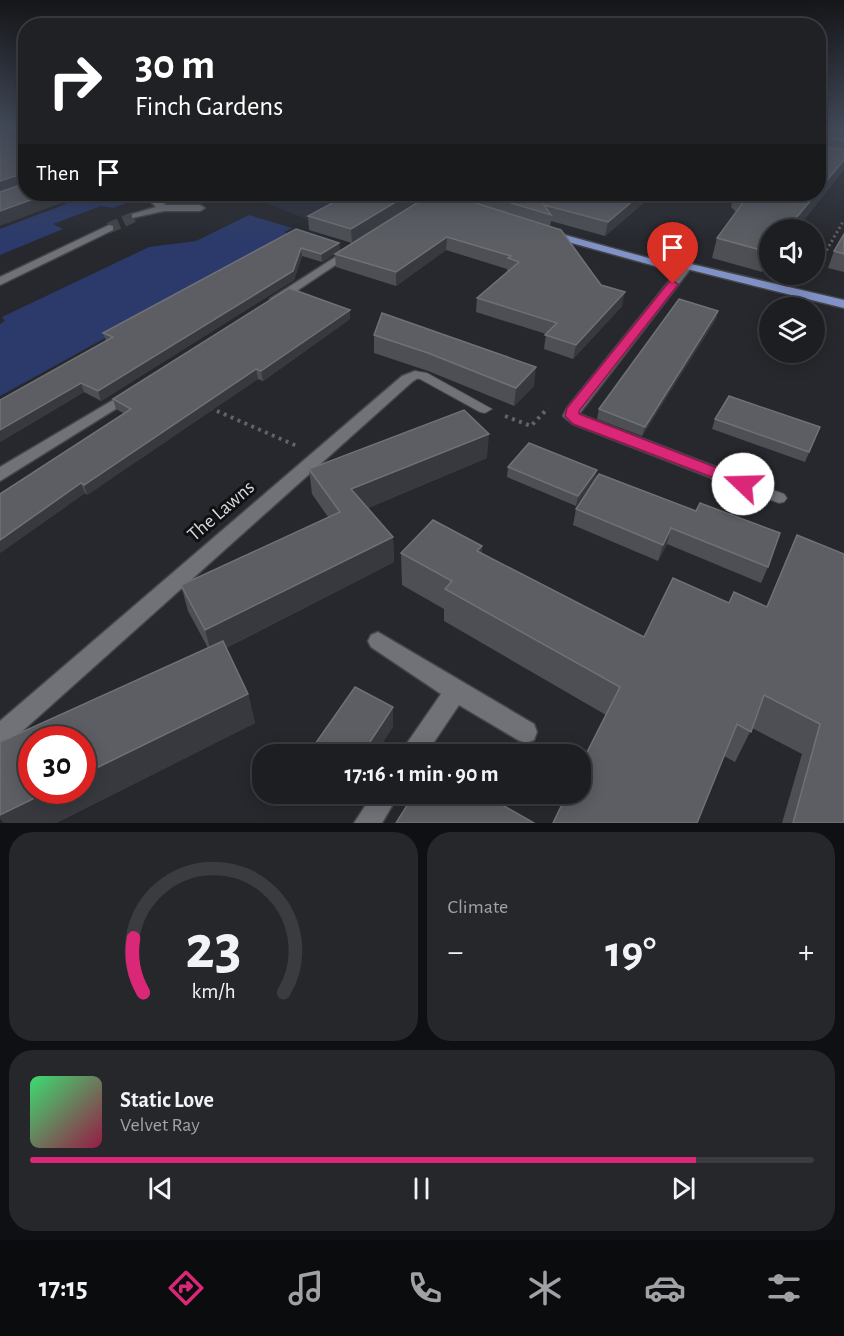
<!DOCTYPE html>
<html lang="en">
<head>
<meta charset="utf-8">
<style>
  body { margin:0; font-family:"Alegreya Sans",sans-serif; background:#25272a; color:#f1f3f6; height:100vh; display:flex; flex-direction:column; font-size:22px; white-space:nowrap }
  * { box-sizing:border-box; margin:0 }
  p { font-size:20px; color:#a0a2a5 }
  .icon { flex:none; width:33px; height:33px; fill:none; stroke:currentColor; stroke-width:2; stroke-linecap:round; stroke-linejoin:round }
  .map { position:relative; height:823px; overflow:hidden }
  .side { display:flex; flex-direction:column; gap:9px; padding:9px; background:#0f1013; flex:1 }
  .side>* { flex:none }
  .banner { position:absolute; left:18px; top:18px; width:808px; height:183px; border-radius:24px; box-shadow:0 3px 15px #0003,0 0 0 2px #3a3c40; background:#202124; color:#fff; overflow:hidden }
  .fabs { position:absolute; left:759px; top:219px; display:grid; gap:12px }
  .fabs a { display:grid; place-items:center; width:66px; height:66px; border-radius:50%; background:#1c1e22; box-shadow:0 3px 15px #0003,0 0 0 2px #3a3c40; font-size:30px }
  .speed { position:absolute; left:18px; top:726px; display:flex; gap:12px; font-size:30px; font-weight:700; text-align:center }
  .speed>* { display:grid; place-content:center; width:78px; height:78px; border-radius:50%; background:#1c1e22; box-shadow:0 3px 15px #0003,0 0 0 2px #3a3c40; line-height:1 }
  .speed .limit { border:9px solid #d22; background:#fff; color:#111 }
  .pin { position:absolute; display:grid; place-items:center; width:51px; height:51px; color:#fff; margin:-62px -26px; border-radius:50% 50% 50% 0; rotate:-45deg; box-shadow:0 0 6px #0007 }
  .pin .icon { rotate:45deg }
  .me { position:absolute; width:66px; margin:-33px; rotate:291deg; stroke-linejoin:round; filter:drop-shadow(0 0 4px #0008) }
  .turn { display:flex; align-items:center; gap:21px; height:126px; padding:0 18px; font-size:27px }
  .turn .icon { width:78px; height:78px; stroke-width:2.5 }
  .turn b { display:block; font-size:42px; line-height:51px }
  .then { display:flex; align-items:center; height:57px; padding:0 18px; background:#0003; gap:12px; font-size:22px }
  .big { font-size:45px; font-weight:700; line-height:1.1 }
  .side .card { flex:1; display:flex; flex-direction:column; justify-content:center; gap:9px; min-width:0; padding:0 21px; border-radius:24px; background:#25272a }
  .side .dial { align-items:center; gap:0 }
  .dial svg { height:156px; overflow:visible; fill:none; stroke:#3a3c40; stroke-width:7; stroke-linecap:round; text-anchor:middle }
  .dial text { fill:#f1f3f6; stroke:none }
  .song { display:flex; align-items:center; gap:18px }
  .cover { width:72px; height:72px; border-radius:9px; background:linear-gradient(135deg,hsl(140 70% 55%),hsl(340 70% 35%)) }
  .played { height:6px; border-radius:3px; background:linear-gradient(90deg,#db2777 85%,#3a3c40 85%) }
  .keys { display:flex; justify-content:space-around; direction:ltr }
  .heat { display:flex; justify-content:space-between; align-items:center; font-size:33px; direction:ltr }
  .side .tiles { flex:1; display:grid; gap:9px; grid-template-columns:1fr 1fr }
  .card:last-child { grid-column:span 2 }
  .trip { position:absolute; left:252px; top:744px; width:339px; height:60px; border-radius:24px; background:#1c1e22; box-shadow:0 3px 15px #0003,0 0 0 2px #3a3c40; font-weight:700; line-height:60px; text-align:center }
  .tab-bar { display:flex; height:96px; justify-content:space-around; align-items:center; background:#0b0c0e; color:#a0a2a5 }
  .tab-bar .icon { width:42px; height:42px }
  .tab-bar .selected { color:#db2777 }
  .tab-bar b { font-size:27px; color:#f1f3f6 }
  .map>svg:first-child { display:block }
</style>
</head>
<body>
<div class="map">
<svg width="844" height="823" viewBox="0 0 844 823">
  <rect width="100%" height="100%" fill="#26282d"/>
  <polygon fill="#2d313b" points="243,194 421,194 409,204 448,219 392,235 357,235 314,222"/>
  <g fill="#2b3a6b">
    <polygon points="92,194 150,194 113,208 101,206 53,224 63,229 0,255 0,229"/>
    <polygon points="249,215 292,228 284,232 292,235 0,396 0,324 5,321 2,317 149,247 196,241"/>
  </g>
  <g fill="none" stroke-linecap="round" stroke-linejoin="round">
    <polyline stroke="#414347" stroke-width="11" stroke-dasharray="11 5" stroke-linecap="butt" points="109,228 136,216"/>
    <g stroke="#434549" stroke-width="2">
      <g id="lane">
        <polygon points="415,371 427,373 492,409 485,413 480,412 420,379 411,378 409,375"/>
        <polygon points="743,479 784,494 787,498 784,502 779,503 738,488 735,484 738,480"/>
      </g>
    </g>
    <g stroke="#434549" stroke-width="3">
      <g id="street">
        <polygon points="154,194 163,194 159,200 166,205 200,205 205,208 200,211 164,211 132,218 132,214 156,207 149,200"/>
        <polygon points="664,194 674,194 666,201 661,198"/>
        <polygon points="109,225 113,226 113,230 0,285 0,277"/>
        <polygon points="351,247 356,250 355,252 280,302 272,302 270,299"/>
        <polygon points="687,263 693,266 691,268 579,414 749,480 751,484 749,488 743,490 573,424 563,416 567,408 683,264"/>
        <polygon points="415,371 422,375 412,382 8,744 0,747 0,721 402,376"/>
        <polygon points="130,390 137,394 135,397 0,481 0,467"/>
        <polygon points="378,632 534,724 537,732 534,740 526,743 518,740 459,705 426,754 401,754 405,746 441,694 371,647 368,641 371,635"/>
        <polygon points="373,794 399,794 382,823 354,823"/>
      </g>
    </g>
    <g stroke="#434549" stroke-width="3">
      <polygon id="primary" points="547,230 670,264 687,263 844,300 844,308 687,269 666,269 543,235 542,233"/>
    </g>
    <polyline stroke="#616368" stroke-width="3" stroke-dasharray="2 3" stroke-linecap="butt" points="814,272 844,220"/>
    <g stroke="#616368" stroke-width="4" stroke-dasharray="3 4.5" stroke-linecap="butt">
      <polyline points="210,408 297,446"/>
      <polyline points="505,416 531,426 548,408"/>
    </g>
    <use href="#lane" fill="#707278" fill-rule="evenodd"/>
    <use href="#street" fill="#707278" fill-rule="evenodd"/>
    <use href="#primary" fill="#8092c6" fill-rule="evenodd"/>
  </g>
  <g fill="#4d4f54">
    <polygon points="26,128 26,194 0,226"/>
    <polygon points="825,128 844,128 844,168 842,172 796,230 770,230 770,262 762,272 712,258 717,238 736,212 731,207 735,194 819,194 819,129 824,130"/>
    <polygon points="263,194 286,194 277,198"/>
    <polygon points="431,194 654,194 605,236 551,221 550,226 601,285 622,306 573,359 544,349 546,334 476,312 477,298 507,272 507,269 446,250 396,286 336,267 335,254 322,262 302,256 294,280 101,401 84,392 0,442 106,341 103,333 296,229 339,243 340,251"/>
    <polygon points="424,198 352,243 309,230 308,216"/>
    <polygon points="844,234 844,272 828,268 834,251"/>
    <polygon points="718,311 716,319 642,436 597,419 599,409"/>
    <polygon points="350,319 263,381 258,379 87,495 85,493 0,553 125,414 116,409 113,399"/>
    <polygon points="374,335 534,386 514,406 428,371 374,353"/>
    <polygon points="715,419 820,427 805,462 712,429"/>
    <polygon points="487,458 368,508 393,537 394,562 226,648 248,694 255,723 56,823 4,823 0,818 0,742 208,648 188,611 181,585 328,517 312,494 309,469"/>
    <polygon points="508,467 597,470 576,506 507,477"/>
    <polygon points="599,474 768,567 761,583 667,544 658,561 573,525 576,509"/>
    <polygon points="797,535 844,823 782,823 802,754 752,728 735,762 724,756 606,715 444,621 444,609 402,585 401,553 482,546 482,553 644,637 729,603 766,607"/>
    <polygon points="326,794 351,794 344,805"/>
  </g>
  <g fill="#37393e">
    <polygon points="844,160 844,168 842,172 796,230 786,230 816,194 819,194 819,190"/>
    <polygon points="21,174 25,187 0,196 0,181"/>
    <polygon points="47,194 85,194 0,226 0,211"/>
    <polygon points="276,194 286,194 277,198"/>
    <polygon points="409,194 424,194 424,198 352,243 351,229"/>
    <polygon points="641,194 654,194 605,236 608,222"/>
    <polygon points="447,237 446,250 396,286 396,272"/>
    <polygon points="339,243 340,251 322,262 321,254"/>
    <polygon points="301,248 302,256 294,280 101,401 98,391"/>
    <polygon points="770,250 770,262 762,272 768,252"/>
    <polygon points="625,292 622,306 573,359 576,345"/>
    <polygon points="350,310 350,319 263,381 261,371"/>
    <polygon points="718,311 716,319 642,436 645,427"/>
    <polygon points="536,367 534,386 514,406 516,388"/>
    <polygon points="256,369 258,379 87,495 84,485"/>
    <polygon points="81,383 84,392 0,442 0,430"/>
    <polygon points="489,434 487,458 353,514 351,489"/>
    <polygon points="597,470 595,480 576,506 578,496"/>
    <polygon points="81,483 85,493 0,553 0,540"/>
    <polygon points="671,528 667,544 658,561 663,545"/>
    <polygon points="393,537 394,562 212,655 205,630"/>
    <polygon points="482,546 480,577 477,551"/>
    <polygon points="248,694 255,723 56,823 4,823 0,818 0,815 51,790 82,790 82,775"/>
    <polygon points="393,707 393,727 376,754 362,754"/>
    <polygon points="342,794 351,794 344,805"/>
  </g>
  <g fill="#5c5e63" stroke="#6f7176" stroke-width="1.5">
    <polygon points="0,128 26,128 26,179 21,174 0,181"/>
    <polygon points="825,128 844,128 844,141 823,137 823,146 844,150 844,160 819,190 819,129 824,130"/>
    <polygon points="26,183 26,194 47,194 0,211 0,192"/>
    <polygon points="349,194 409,194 351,229 308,216"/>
    <polygon points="431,194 447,194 561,230 601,285 625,292 576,345 545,335 557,323 477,298 519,262 508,258 511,256 447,237 396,272 335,254"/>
    <polygon points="482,194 641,194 608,222 544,205 551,215"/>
    <polygon points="742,194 816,194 786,230 770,230 770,250 768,252 717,238 747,197"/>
    <polygon points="296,229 339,243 321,254 301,248 293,271 98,391 81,383 0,430 0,400 113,337 103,333"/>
    <polygon points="844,234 844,254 834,251"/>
    <polygon points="289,288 350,310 261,371 256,369 84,485 81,483 0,540 0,494 131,409 113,399"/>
    <polygon points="679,299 718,311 645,427 599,409"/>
    <polygon points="382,313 536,367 516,388 428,353 374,335"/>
    <polygon points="729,396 820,427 809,452 715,419"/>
    <polygon points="464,410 489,434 351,489 393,537 205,630 181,585 340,512 309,469"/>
    <polygon points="529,443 597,470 578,496 508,467"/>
    <polygon points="599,474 696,511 700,503 780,533 768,567 671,528 663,545 576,509"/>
    <polygon points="433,520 482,546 477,551 644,637 673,578 729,603 734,592 767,607 797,535 844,554 844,823 793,823 820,724 764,695 751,732 737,724 697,823 553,823 567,794 580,794 580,766 620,687 445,589 452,581 401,553"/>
    <polygon points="223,641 248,694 82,775 82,740 32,740 32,790 51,790 0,815 0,742"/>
    <polygon points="355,687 393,707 362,754 308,754"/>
    <polygon points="414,794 483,794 534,823 396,823"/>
  </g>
  <linearGradient id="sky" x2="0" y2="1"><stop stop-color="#151619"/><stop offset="0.52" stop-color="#414857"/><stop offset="1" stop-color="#414857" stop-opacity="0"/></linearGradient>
  <rect width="844" height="244" fill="url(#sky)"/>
  <polygon fill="#db2777" stroke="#8e194d" stroke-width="1.5" points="673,281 678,284 677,286 579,411 579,414 748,480 751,484 748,487 738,487 573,424 565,416 567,408 669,282"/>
  <g text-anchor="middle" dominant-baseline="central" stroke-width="6" stroke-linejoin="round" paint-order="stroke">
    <g font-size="20" fill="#d7d9dc" stroke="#101113">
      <text transform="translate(221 511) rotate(-41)">The Lawns</text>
    </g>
  </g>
</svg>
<div class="fabs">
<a><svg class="icon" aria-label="sound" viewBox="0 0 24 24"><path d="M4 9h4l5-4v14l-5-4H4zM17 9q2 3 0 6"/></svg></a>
<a><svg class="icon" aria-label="layers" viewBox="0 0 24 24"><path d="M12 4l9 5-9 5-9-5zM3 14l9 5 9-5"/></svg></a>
</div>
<div class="speed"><div class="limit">30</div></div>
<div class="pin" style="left:673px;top:284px;background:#d93025"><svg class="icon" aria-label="arrive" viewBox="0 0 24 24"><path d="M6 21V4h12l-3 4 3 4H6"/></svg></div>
<svg class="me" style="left:743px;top:484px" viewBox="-20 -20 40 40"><circle r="19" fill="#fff"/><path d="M0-13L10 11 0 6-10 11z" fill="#db2777"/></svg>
<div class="trip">17:16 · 1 min · 90 m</div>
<div class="banner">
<div class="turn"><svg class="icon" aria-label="right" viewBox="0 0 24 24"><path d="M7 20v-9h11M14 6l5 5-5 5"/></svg><div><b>30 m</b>Finch Gardens</div></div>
<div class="then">Then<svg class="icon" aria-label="arrive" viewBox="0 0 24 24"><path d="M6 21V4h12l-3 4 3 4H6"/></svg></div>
</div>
</div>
<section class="side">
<div class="tiles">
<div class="card dial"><svg viewBox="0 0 100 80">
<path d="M14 69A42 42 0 1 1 86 69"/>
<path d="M14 69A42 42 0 0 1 9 41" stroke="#db2777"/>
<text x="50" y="56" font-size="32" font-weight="700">23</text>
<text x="50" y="72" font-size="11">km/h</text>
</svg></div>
<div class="card"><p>Climate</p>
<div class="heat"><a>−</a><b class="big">19°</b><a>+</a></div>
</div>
<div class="card">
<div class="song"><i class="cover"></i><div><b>Static Love</b><p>Velvet Ray</p></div></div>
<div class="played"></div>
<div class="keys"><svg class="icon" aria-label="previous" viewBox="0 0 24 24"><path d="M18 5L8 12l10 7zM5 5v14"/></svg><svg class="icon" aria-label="pause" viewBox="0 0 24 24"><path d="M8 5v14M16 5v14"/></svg><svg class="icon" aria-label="next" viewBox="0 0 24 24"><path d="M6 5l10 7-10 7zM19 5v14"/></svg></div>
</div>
</div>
</section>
<nav class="tab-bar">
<b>17:15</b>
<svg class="icon selected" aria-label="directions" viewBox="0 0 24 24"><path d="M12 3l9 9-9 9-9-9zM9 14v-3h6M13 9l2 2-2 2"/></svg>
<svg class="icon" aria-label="music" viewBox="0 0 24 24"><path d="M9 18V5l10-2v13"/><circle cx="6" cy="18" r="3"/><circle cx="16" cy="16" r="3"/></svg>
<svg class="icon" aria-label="phone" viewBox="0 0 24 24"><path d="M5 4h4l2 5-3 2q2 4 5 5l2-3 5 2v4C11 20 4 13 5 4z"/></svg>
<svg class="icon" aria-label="climate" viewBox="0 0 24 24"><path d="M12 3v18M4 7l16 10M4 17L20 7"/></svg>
<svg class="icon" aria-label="car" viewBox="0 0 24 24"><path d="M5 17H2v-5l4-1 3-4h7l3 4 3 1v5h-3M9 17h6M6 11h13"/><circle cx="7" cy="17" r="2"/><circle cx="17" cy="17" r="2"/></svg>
<svg class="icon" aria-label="filters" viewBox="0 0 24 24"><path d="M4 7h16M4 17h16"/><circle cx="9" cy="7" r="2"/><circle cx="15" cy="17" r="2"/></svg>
</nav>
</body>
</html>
